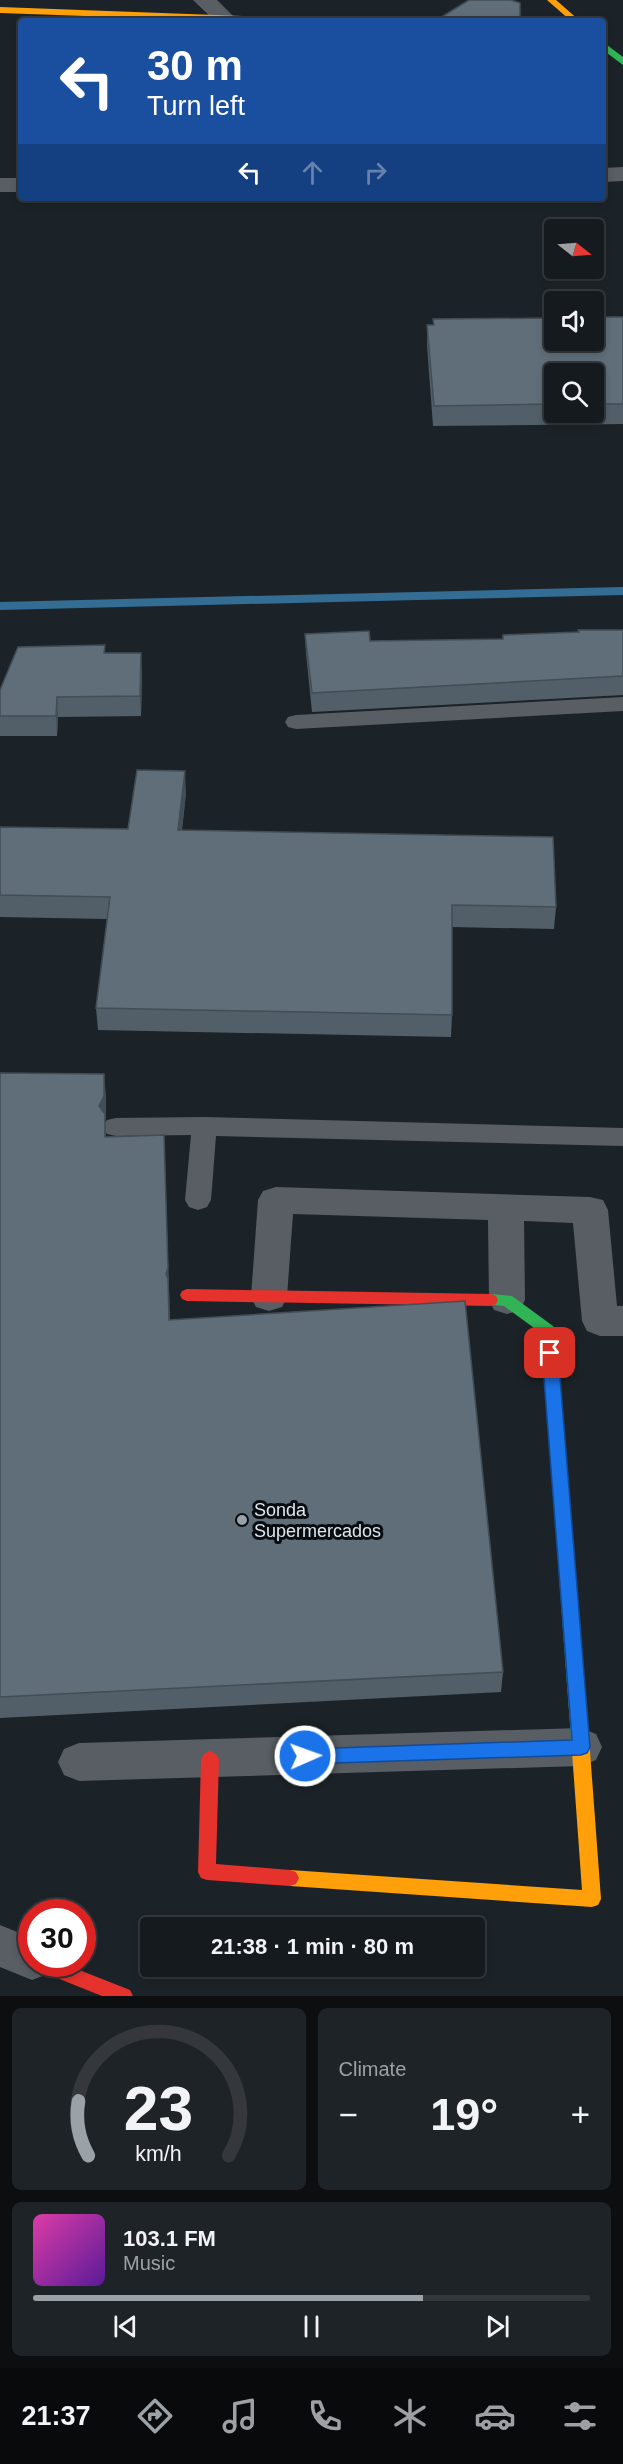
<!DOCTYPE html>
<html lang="en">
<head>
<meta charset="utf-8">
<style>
  body { margin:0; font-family:Helvetica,sans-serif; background:#1e2327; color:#f1f3f6; height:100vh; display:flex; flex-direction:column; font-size:22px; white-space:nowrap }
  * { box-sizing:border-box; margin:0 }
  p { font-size:20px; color:#9da1a4 }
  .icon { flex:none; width:33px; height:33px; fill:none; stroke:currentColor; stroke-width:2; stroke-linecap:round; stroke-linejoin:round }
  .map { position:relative; height:1996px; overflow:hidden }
  .side { display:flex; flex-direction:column; gap:12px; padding:12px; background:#0c0e10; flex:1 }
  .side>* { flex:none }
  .hud { position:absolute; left:18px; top:18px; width:588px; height:183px; border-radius:6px; box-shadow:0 3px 9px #0003,0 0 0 2px #34383c; background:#1a4fa0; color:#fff; overflow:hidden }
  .needle { width:39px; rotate:107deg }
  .fabs { position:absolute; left:544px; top:219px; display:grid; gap:12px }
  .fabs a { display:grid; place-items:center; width:60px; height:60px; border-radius:6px; background:#151a1e; box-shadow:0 3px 9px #0003,0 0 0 2px #34383c; font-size:30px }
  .speed { position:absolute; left:18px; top:1899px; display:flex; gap:12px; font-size:30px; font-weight:700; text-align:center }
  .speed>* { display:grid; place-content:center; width:78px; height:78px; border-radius:50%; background:#151a1e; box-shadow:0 3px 9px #0003,0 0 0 2px #34383c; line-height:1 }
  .speed .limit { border:9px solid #d22; background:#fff; color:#111 }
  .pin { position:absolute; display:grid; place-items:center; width:51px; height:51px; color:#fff; margin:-26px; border-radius:12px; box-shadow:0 3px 9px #0006 }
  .me { position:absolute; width:66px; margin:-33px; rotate:88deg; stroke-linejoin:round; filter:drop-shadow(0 0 4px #0008) }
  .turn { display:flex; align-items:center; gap:21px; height:126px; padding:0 30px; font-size:27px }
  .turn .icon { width:78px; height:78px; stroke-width:2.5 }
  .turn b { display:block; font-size:42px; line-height:51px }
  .lanes { display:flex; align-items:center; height:57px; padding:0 30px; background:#0003; justify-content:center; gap:30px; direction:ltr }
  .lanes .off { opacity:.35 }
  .big { font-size:45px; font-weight:700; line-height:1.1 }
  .side .widget { flex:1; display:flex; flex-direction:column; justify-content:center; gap:9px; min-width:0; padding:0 21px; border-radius:9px; background:#1e2327 }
  .side .dial { align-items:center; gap:0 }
  .dial svg { height:156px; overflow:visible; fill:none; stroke:#34383c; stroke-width:7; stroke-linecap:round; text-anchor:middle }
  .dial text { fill:#f1f3f6; stroke:none }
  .song { display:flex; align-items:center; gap:18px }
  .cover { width:72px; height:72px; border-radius:9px; background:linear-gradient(135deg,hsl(320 70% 55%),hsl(270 70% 35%)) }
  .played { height:6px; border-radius:3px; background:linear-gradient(90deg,#9aa2a8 70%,#34383c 70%) }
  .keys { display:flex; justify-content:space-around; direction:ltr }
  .heat { display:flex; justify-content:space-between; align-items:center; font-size:33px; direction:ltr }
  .side .tiles { flex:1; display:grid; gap:12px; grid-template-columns:1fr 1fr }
  .widget:last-child { grid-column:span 2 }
  .trip { position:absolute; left:140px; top:1917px; width:345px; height:60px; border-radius:6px; background:#151a1e; box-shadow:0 3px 9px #0003,0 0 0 2px #34383c; font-weight:700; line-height:60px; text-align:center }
  .menu { display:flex; height:96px; justify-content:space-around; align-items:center; background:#080a0c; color:#9da1a4 }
  .menu .icon { width:42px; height:42px }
  .menu .selected { color:#9aa2a8 }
  .menu b { font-size:27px; color:#f1f3f6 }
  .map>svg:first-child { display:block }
</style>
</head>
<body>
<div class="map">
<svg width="623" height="1996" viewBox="0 0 623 1996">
  <rect width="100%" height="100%" fill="#1c2328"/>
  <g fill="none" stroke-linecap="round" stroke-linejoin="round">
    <polygon fill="#336d93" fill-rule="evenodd" points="623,587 623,595 0,610 0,602"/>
    <g fill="#585e63" fill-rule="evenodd">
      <polygon points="623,697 623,711 296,729 288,727 285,722 288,717 296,715"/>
      <polygon points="204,1117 623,1128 623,1146 216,1136 211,1200 207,1207 198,1210 189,1207 185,1200 191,1135 116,1136 107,1134 103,1127 107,1120 116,1118"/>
    </g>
    <g fill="#585e63" fill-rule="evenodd">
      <polygon points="193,0 217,0 234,17 231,21 215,21"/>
      <polygon points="623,167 623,181 603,182 603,168"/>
      <rect x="0" y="178" width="21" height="14"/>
      <polygon points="276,1187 590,1197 603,1200 608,1210 617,1306 623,1306 623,1336 600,1336 587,1331 582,1321 573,1223 524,1221 525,1300 520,1310 507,1314 494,1310 489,1300 488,1220 293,1214 287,1297 282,1307 269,1311 256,1307 251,1297 258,1200 263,1191"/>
      <polygon points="581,1728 596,1734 602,1747 596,1760 581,1766 79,1781 64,1775 58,1762 64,1749 79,1743"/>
      <polygon points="0,1925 32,1938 32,1964 52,1964 48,1974 32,1980 0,1967"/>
    </g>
    <g fill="#30b455" fill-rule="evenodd">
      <polygon points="603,42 623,57 623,65 603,50"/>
      <polygon points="491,1294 512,1296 553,1326 556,1330 589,1738 586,1743 580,1746 574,1743 571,1738 541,1333 504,1306 486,1304 484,1300 486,1296"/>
    </g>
    <g fill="#ff9f0a" fill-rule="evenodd">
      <polygon points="547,0 556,0 580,21 571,21"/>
      <polygon points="0,7 299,18 303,21 227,21 0,13"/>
      <polygon points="580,1730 586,1733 589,1738 601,1899 598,1905 592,1907 290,1886 284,1884 281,1878 284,1872 290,1870 582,1890 571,1738 574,1733"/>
    </g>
    <g fill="#e5322d" fill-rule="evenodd">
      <polygon points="187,1289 491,1294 496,1296 498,1300 496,1304 491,1306 187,1301 182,1299 180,1295 182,1291"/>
      <polygon points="210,1751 216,1754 219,1759 216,1864 290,1870 296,1872 299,1878 296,1884 290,1886 207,1880 201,1878 198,1872 201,1759 204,1754"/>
      <polygon points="34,1964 64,1964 130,1990 133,1996 102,1996 37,1970"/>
    </g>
  </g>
  <g fill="#525f68" fill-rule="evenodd">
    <path d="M 623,317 L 623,424 L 433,426 L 427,345 L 427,325 L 433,325 L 433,319 ZM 555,374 L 594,374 L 594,412 L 555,412 Z"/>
    <polygon points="578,630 623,630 623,695 312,712 306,653 305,634 370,641 502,639 503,635 578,632"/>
    <polygon points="105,645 105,653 142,672 141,716 58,717 57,736 0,736 0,690"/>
    <polygon points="186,793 182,830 556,907 554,929 452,927 452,1015 451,1037 98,1030 96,1008 107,919 0,917 0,827 128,829"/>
    <polygon points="0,1073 106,1096 106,1118 105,1120 106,1137 164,1135 170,1320 503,1672 501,1692 0,1718"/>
  </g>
  <g fill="#424d55">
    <polygon points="141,653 142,672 141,716 140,696"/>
    <polygon points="57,697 58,717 57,736 56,716"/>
    <polygon points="185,771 186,793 179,852 178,830"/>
    <polygon points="104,1074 106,1096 106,1118 105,1120 107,1160 105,1137 99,1106"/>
    <polygon points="164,1135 165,1157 170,1341 166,1274"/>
  </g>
  <g fill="#5f6e79" stroke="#424d55" stroke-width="1.5">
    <polygon points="469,0 511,0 520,3 520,21 435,21"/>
    <polygon points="594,317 623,317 623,404 594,404 594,374 555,374 555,404 434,406 427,325 434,325 433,319 555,318 555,340 594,340"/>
    <polygon points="578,630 623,630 623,676 312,693 305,634 369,631 370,641 503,639 503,635 579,632"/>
    <polygon points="105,645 104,653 141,653 140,696 57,697 56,716 0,716 0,690 18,647"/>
    <polygon points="137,770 185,771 178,830 553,837 556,907 452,905 452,1015 96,1008 110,897 0,895 0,827 128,829"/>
    <polygon points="0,1073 104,1074 104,1096 99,1106 105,1114 105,1137 164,1135 168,1268 166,1274 168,1279 169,1320 465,1301 503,1672 0,1697"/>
  </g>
  <polygon fill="#1a73e8" stroke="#114b97" stroke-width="1.5" points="550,1347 555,1349 558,1353 590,1747 587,1753 581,1755 305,1764 299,1762 296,1756 299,1751 305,1749 572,1740 542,1353 544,1349"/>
  <circle fill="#9aa2a8" stroke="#070c11" stroke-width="2" cx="242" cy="1520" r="6"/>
  <g text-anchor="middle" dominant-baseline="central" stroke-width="6" stroke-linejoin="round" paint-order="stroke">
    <g font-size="18" fill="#dee7ed" stroke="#070c11" text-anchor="start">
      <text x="254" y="1510">Sonda<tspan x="254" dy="21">Supermercados</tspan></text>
    </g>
  </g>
</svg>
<div class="fabs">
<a><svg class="needle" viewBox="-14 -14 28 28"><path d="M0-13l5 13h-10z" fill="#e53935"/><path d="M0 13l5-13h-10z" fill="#9da1a4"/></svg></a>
<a><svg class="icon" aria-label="sound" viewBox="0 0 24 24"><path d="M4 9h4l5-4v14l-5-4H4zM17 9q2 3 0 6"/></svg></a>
<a><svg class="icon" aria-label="search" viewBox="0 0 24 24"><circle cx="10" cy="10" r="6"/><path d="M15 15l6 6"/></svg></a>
</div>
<div class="speed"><div class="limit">30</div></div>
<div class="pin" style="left:550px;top:1353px;background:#d93025"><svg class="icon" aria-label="arrive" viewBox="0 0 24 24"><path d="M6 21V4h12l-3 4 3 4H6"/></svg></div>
<svg class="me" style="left:305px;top:1756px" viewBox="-20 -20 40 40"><circle r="17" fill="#1a73e8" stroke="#fff" stroke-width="3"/><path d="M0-11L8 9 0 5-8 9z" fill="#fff"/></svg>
<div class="trip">21:38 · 1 min · 80 m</div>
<div class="hud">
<div class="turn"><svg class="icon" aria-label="left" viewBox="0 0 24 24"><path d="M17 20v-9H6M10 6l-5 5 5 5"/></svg><div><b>30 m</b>Turn left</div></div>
<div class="lanes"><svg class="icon" aria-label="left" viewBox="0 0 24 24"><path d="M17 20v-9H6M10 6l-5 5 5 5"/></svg><svg class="icon off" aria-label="ahead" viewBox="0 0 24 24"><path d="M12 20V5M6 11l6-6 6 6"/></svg><svg class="icon off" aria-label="right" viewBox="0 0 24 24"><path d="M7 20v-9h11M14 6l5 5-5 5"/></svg></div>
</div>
</div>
<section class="side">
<div class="tiles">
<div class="widget dial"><svg viewBox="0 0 100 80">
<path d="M14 69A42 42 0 1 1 86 69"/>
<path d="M14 69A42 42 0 0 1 9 41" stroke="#9aa2a8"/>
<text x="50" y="56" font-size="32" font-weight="700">23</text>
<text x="50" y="72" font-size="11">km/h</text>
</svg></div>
<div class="widget"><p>Climate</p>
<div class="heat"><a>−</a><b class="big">19°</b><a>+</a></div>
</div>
<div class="widget">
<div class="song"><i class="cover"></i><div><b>103.1 FM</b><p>Music</p></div></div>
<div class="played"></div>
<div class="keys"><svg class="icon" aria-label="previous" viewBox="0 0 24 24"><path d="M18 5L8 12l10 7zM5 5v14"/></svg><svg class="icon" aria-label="pause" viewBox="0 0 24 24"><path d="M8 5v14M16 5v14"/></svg><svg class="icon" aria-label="next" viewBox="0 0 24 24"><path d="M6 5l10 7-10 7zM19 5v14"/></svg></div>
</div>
</div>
</section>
<nav class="menu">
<b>21:37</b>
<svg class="icon selected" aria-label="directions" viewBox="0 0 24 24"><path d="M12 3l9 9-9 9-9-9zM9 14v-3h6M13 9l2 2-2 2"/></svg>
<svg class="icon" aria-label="music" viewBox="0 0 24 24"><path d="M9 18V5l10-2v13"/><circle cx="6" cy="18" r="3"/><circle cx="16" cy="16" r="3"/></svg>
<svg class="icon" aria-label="phone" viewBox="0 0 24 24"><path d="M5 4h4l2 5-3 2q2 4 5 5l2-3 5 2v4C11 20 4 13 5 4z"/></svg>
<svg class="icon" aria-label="climate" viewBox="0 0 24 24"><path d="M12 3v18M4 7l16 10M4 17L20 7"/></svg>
<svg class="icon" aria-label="car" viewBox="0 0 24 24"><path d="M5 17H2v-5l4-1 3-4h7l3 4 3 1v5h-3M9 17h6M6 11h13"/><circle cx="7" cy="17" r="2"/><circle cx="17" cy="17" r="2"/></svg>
<svg class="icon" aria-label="filters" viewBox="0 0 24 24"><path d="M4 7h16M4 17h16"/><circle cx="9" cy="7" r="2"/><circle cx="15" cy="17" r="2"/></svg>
</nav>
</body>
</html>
